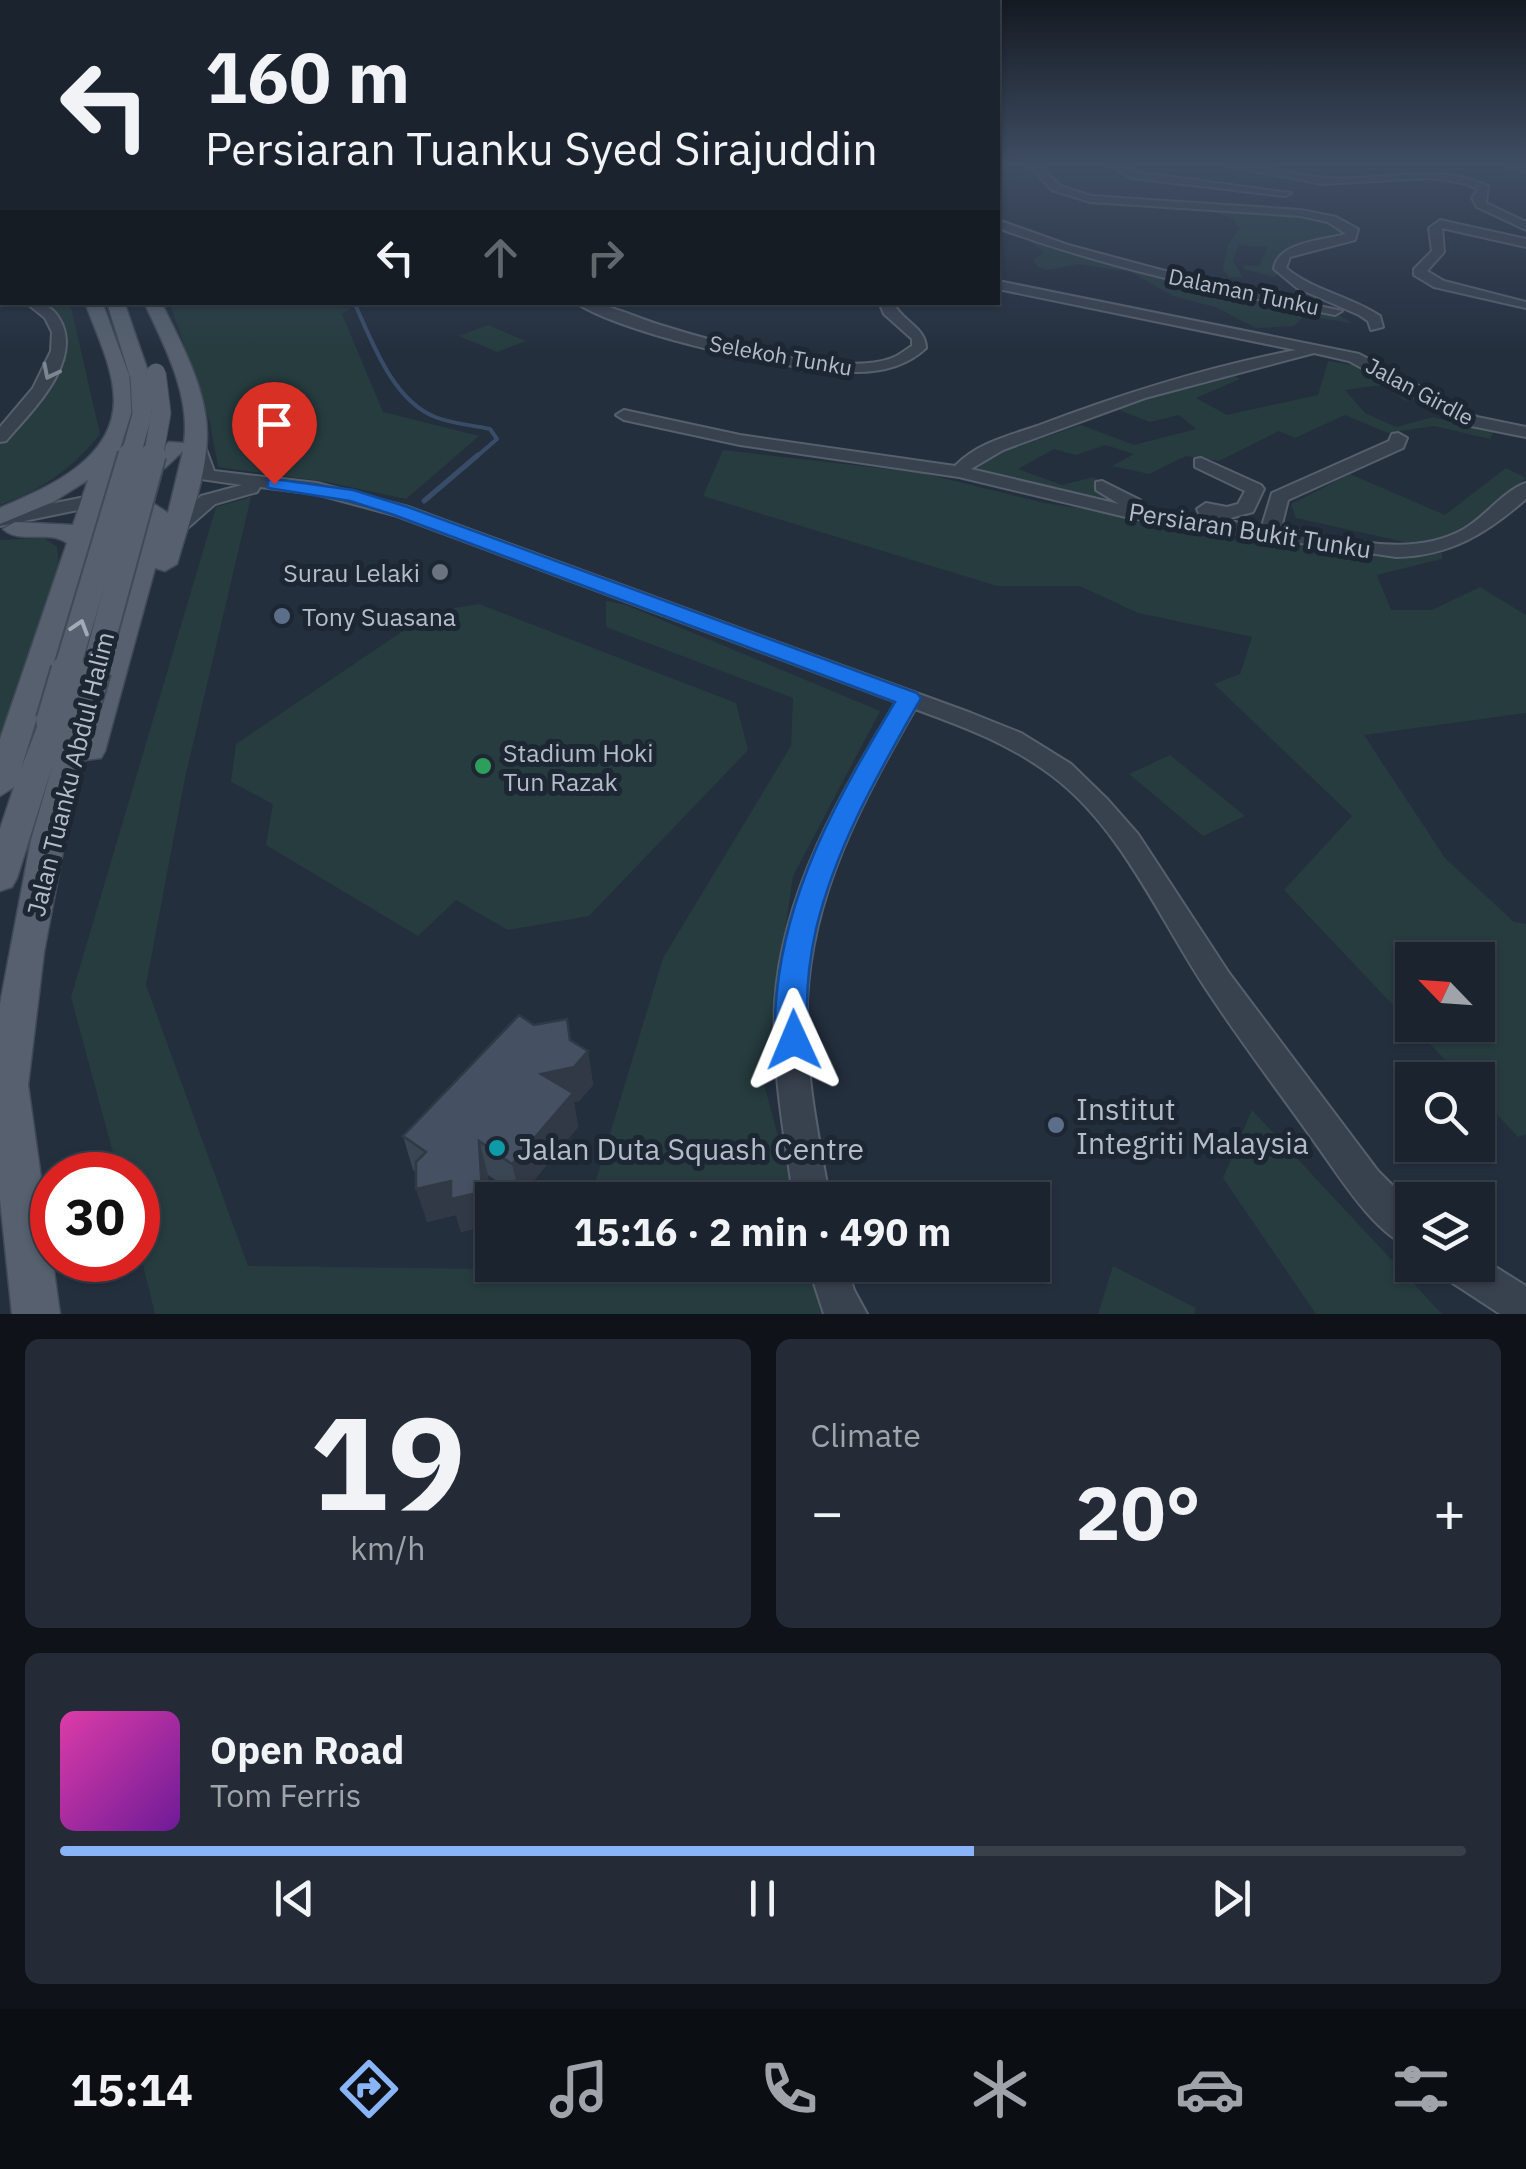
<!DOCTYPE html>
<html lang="en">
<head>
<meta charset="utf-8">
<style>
  body { margin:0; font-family:"IBM Plex Sans",sans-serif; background:#242b36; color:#f1f3f6; height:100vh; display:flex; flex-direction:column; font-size:38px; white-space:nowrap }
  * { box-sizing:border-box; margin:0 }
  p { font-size:32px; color:#a0a4aa }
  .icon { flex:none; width:55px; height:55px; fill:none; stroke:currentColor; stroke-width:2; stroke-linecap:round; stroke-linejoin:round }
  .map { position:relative; height:1314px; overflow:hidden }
  .details { display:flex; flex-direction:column; gap:25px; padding:25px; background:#0f1319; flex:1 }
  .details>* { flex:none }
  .guide { position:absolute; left:0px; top:0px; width:1000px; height:305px; box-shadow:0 2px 8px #0004,0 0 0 2px #39404a; background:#1b232e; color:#f1f3f6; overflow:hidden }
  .needle { width:65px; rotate:295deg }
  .fabs { position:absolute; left:1395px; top:942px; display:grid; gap:20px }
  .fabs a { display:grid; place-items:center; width:100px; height:100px; border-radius:0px; background:#1b232e; box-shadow:0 2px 8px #0004,0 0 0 2px #39404a; font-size:50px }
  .speed { position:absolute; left:30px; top:1152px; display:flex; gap:20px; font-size:50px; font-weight:700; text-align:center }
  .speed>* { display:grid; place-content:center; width:130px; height:130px; border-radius:50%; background:#1b232e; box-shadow:0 2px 8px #0004,0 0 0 2px #39404a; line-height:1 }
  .speed .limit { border:15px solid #d22; background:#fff; color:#111 }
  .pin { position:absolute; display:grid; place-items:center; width:85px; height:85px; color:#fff; margin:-102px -42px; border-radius:50% 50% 50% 0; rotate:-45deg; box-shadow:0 0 10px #0007 }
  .pin .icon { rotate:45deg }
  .me { position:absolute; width:110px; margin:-55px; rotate:359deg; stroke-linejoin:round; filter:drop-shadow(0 0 8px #0008) }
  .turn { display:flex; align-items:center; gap:35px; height:210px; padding:0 40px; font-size:45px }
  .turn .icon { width:130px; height:130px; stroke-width:2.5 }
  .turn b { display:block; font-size:70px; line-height:85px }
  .lanes { display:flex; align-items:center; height:95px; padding:0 40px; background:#0003; justify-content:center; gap:50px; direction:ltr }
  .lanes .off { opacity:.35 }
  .big { font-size:75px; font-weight:800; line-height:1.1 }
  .details .card { flex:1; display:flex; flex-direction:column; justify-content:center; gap:15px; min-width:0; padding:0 35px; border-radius:15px; background:#242b36 }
  .details .dial { align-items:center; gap:0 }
  .dial b { font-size:130px; line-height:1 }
  .song { display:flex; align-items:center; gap:30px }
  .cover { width:120px; height:120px; border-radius:15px; background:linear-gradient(135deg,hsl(320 70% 55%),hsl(280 70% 35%)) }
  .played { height:10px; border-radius:5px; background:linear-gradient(90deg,#8ab4f8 65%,#39404a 65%) }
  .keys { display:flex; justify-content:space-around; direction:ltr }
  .heat { display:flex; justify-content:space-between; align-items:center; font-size:55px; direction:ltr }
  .details .tiles { flex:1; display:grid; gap:25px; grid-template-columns:1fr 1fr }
  .card:last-child { grid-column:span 2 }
  .trip { position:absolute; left:475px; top:1182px; width:575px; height:100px; border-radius:0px; background:#1b232e; box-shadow:0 2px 8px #0004,0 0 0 2px #39404a; font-weight:800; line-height:100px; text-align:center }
  .tabs { display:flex; height:160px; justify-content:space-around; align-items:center; background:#0b0e12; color:#a0a4aa }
  .tabs .icon { width:70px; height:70px }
  .tabs .selected { color:#8ab4f8 }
  .tabs b { font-size:45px; color:#f1f3f6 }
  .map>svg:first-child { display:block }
</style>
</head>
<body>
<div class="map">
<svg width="1526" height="1314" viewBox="0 0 1526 1314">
  <rect width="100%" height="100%" fill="#242f3e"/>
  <g fill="#263c3f" fill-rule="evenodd">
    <path d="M 1207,210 L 1319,218 L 1348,228 L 1347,237 C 1325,244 1282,241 1274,266 L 1279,275 L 1274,277 L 1243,269 L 1244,265 L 1259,266 L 1268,247 L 1239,245 L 1233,261 L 1243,277 L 1229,277 L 1223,269 L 1228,244 L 1240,228 L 1232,218 Z"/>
    <polygon points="1037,240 1203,287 1334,312 1352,323 1304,316 1294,326 1256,328 1215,307 1173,296 1131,272 1078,264 1047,270 1038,267 1033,260 1044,252 1029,241"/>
    <polygon points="337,302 339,307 351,308 342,314 383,412 479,436 406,499 327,482 218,467 210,423 170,304"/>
    <path d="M 51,303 L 70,303 L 100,434 C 72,469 42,490 0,505 L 0,444 L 15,431 L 57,376 Z"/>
    <polygon points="488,325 526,341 497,352 459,336"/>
    <polygon points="1328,361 1352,365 1415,397 1406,401 1382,385 1345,390 1365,413 1396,427 1433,417 1494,432 1490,439 1434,426 1388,433 1345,415 1295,438 1279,431 1219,461 1186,456 1149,474 1112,466 1134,454 1105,445 1076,455 1054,449 1018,469 1062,485 1094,477 1135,508 977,470 987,457 1081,425 1134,445 1196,429 1179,415 1150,422 1116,409 1227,372 1240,379 1196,398 1227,415 1318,395"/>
    <path d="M 723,450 L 922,473 L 1045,503 L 1394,556 L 1442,553 L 1442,559 L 1377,575 L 1391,610 L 1432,610 L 1480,587 L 1526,615 L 1526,713 L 1364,735 L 1445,858 L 1514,922 L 1526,924 L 1526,1134 L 1518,1137 L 1478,1094 L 1478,1080 L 1464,1080 L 1284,890 L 1352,816 L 1214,684 L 1240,674 L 1252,637 L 1138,613 L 1080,586 L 997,586 L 703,496 ZM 1412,960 L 1478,960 L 1478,1025 L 1412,1025 Z"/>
    <polygon points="1506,468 1526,478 1454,538 1422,546 1296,518 1291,504 1350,474 1445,515"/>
    <polygon points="251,497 185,778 146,985 248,1266 568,1270 570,1265 812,1265 825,1314 155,1314 138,1245 138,1175 119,1175 71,997 216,507"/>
    <polygon points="44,538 57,547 59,564 0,744 0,540"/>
    <polygon points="606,601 626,605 880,711 793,876 763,1080 795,1200 590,1200 663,958 791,746 793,698 606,627"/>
    <polygon points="479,604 736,703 748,750 589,916 508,930 456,900 418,936 266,845 273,804 231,782 236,744 431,612"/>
    <polygon points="1170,755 1245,816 1203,836 1129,774"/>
    <polygon points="1252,1110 1441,1313 1443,1314 1316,1314 1223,1178"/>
    <polygon points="1113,1266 1196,1308 1194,1314 1098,1314"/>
  </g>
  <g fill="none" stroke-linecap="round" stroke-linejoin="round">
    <path stroke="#394c67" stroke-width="4" d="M 354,302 C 372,341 392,400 435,417 C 453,424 472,425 490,429 L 497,439 L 475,458"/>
    <polyline stroke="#394c67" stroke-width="5" points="424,501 478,455"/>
    <g stroke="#565f6c" stroke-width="4">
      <g id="minor">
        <path d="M 1030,166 L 1040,166 L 1060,186 L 1091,196 L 1301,210 L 1336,217 L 1358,229 L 1355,240 L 1290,257 L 1286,268 C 1314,291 1350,296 1380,316 L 1383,327 L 1371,330 L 1368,321 L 1359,315 L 1297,288 L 1274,269 C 1277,242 1324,240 1346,234 L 1328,222 L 1301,216 L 1090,202 L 1052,190 Z"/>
        <polygon points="1113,166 1124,166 1134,172 1291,193 1285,196 1131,178"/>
        <path d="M 1228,166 C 1261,164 1294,176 1327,178 C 1383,182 1434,162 1488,186 L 1486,203 L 1526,222 L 1526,230 L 1477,207 L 1472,198 L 1478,189 L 1463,183 L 1430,178 L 1322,184 Z"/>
        <polygon points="1506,166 1526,166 1526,171 1507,168"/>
        <path d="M 998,220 L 1068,245 L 1195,279 L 1342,311 L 1335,315 C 1220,292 1107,268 998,228 Z"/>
        <polygon points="1440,220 1526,239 1526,247 1442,228 1444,252 1427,271 1444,281 1526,302 1526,308 1434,287 1414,275 1414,269 1432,251 1429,228"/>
        <polygon points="2,233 2,241 0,242 0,234"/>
        <path d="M 998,281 L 1359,354 L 1477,417 L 1526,427 L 1526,437 L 1466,425 L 1349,361 L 1314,353 L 1145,398 L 1003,450 L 971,469 L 1119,504 L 1096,490 L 1096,482 L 1102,481 L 1140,500 L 1140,508 L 1262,526 L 1272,493 L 1389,441 L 1392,434 L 1398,433 L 1407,438 L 1403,448 L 1288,500 L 1281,528 C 1339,537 1410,560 1464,529 C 1485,517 1503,491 1526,483 L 1526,499 C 1486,534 1450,556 1396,557 L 1130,518 L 959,477 L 740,445 L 624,420 L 616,415 L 624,410 L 740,435 L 955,466 C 977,443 1008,436 1037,426 C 1122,394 1207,367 1296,350 L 998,289 Z"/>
        <polygon points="0,282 2,283 2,291 0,291"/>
        <path d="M 25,302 C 40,302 51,305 59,318 C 85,360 32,411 6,441 L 0,442 L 0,427 L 33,388 L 51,351 L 52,332 L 45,318 Z"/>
        <path d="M 575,302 C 604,302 630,315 657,324 C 711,341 839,378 892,358 C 898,356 905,350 912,346 L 912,339 L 884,314 L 879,302 L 893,302 C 901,321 926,327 926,348 C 907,366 882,372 856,372 C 797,373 623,335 575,302 Z"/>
        <path d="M 195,439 L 204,444 L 214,471 L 317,483 L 408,507 L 971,713 L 1021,733 L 1071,764 L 1108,800 L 1138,834 L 1229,973 L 1378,1171 L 1412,1205 L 1412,1248 C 1375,1235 1339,1176 1316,1144 C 1279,1092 1241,1042 1206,989 C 1159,918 1121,827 1051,775 C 1010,744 962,726 915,709 C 863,800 811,894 807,1002 C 804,1068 818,1135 830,1200 L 794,1200 C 784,1135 772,1069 775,1003 C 782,892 840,795 896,702 L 394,515 L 316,494 L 260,487 L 257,492 L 215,504 L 183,532 L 169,532 L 166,528 L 169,524 L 201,496 L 242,485 L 201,479 L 186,444 Z"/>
        <polygon points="1201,458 1261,485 1264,489 1253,512 1227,519 1199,513 1197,509 1206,503 1227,507 1238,504 1245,491 1195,467 1195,459"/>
        <polygon points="95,495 102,497 102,505 0,526 0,514"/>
        <polygon points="1478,1256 1526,1286 1526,1314 1500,1314 1445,1278 1439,1265 1478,1265"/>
        <polygon points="808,1265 846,1265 854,1290 867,1314 824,1314"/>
      </g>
    </g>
    <g stroke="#414a57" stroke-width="3">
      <g id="major">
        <polygon points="0,180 2,181 2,189 0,188"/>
        <path d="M 85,302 L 102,302 L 129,375 L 134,404 L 106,494 L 145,498 L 168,513 L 183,451 L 165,468 L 130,476 L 119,469 L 122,464 L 150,458 L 169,442 L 184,443 C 191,395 164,345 144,302 L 161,302 C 179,339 201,378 206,419 C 212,465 189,520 177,564 L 165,571 L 155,568 L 105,751 L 101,758 L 85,760 L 65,840 L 44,952 L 28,1085 L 60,1314 L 12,1314 L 0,1199 L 0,1004 L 31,840 L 53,764 L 17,878 L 12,887 L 0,891 L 0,829 L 14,787 L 0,796 L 0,739 L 67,543 C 48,529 20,545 3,529 L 15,522 L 73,525 L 88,480 L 53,502 L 0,524 L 0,508 C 46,488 113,461 114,401 C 114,368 96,333 85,302 ZM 102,508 L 131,509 L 146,517 L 88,706 L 72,707 L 66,720 L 52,712 L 42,714 L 21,769 Z"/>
        <polygon points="107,302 124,302 150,377 147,381 140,383 130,377"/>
      </g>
    </g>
    <g stroke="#434c59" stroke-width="4">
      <rect id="highway" x="0" y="166" width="2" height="5"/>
    </g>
    <use href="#minor" fill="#38414e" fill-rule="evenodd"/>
    <use href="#major" fill="#56606e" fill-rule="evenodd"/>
    <use href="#highway" fill="#746855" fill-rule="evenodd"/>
    <g stroke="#414a57" stroke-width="21" stroke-linecap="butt">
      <g id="major-bridge-far2">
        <polyline points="130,458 142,415 140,377"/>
        <polyline points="153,458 161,413 156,373"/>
      </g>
    </g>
    <g stroke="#414a57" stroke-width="29" stroke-linecap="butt">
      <g id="major-bridge-far1">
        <polyline points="66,672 131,455"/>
        <polyline points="94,672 153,455"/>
      </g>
    </g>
    <g stroke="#414a57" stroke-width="35" stroke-linecap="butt">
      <g id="major-bridge">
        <polyline points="82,714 95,670"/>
        <polyline points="52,721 67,670"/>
      </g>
    </g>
    <use href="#major-bridge-far2" stroke="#56606e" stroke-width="19"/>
    <use href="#major-bridge-far1" stroke="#56606e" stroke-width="25"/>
    <use href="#major-bridge" stroke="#56606e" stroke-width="31"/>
  </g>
  <polygon fill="#3b4654" points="534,1025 570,1040 588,1051 593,1085 579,1101 574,1102 578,1127 520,1197 488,1175 491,1225 461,1232 456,1215 427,1222 416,1172 413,1170 403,1136"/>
  <g fill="#303945">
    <polygon points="588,1051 593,1085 579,1101 574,1102 578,1127 520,1197 512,1164 541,1074 574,1067"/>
    <polygon points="479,1141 488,1175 491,1225 461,1232 456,1215 427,1222 416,1189"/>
  </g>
  <polygon fill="#455162" stroke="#303945" stroke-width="2.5" points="519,1015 534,1025 567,1019 570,1040 588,1051 574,1067 541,1074 573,1093 512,1164 479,1141 482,1192 451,1199 451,1181 416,1189 416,1162 426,1152 403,1136"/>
  <defs><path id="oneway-chevron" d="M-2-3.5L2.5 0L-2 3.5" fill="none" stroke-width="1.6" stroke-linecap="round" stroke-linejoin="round" transform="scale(2.5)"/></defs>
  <use stroke="#7c8592" href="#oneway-chevron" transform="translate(50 372) rotate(117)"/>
  <use stroke="#a1aab7" href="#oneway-chevron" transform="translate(80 627) rotate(-73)"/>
  <linearGradient id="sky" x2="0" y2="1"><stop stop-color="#141a22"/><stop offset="0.47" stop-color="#3f4d63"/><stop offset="1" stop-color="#3f4d63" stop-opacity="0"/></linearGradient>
  <rect width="1526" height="350" fill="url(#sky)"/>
  <path fill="#1a73e8" stroke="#114b97" stroke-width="2.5" d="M 274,479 L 353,490 L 408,507 L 917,693 L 921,698 C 879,772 836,846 816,929 C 811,952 807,981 807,1005 C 807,1021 812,1035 805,1050 L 794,1054 L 782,1050 C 771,1028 776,999 779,975 C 794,873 843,789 895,702 L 394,515 L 350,501 L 268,488 L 268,480 Z"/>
  <circle fill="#6b7280" stroke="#1d2633" stroke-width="4" cx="440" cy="572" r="10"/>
  <g fill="#5c6f8a" stroke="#1d2633" stroke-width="4">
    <circle cx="282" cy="616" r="10"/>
    <circle cx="1056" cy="1125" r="10"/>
  </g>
  <circle fill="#2e9e5b" stroke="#1d2633" stroke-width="4" cx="483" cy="766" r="10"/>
  <circle fill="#0f9aa8" stroke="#1d2633" stroke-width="4" cx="497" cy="1148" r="10"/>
  <g text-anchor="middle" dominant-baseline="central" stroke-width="10" stroke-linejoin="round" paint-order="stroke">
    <g font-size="22" fill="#b4bcc9" stroke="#1d2633">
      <text transform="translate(1244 291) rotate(12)">Dalaman Tunku</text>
      <text transform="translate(781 355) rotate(10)">Selekoh Tunku</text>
      <text transform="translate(1420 391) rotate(28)">Jalan Girdle</text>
    </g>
    <g font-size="25" fill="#b4bcc9" stroke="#1d2633">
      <text transform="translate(1250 530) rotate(9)">Persiaran Bukit Tunku</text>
      <text transform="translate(70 774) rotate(-76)">Jalan Tuanku Abdul Halim</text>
    </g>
    <g font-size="25" fill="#b4bcc9" stroke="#1d2633" text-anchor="start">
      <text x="420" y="572" text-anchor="end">Surau Lelaki</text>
      <text x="302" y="616">Tony Suasana</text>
      <text x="503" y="752">Stadium Hoki<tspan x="503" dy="29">Tun Razak</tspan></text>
    </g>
    <g font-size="30" fill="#b4bcc9" stroke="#1d2633" text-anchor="start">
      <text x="1076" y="1108">Institut<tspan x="1076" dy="34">Integriti Malaysia</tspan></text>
      <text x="517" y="1148">Jalan Duta Squash Centre</text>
    </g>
  </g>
</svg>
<div class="fabs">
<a><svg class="needle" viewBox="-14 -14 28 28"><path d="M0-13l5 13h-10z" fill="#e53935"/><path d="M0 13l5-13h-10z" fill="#a0a4aa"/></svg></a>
<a><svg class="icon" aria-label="search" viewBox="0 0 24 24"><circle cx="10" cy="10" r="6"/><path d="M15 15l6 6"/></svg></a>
<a><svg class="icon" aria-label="layers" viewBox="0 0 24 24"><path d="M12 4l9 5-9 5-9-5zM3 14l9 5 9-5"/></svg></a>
</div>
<div class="speed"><div class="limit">30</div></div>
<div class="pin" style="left:274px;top:484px;background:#d93025"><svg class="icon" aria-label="arrive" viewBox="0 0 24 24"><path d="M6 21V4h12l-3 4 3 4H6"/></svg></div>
<svg class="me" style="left:794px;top:1040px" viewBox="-20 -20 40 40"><path d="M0-17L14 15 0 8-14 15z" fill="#1a73e8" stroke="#fff" stroke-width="4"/></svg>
<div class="trip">15:16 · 2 min · 490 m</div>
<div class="guide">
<div class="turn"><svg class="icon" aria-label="left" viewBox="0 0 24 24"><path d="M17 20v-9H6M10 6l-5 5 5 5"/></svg><div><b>160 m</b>Persiaran Tuanku Syed Sirajuddin</div></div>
<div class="lanes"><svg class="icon" aria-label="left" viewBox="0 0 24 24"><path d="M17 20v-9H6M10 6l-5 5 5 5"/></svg><svg class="icon off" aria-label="ahead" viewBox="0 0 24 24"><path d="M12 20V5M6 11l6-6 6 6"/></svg><svg class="icon off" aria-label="right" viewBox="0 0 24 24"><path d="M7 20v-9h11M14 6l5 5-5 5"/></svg></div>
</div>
</div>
<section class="details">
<div class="tiles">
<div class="card dial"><b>19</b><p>km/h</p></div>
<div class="card"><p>Climate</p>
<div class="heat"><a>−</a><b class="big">20°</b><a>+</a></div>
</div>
<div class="card">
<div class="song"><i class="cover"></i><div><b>Open Road</b><p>Tom Ferris</p></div></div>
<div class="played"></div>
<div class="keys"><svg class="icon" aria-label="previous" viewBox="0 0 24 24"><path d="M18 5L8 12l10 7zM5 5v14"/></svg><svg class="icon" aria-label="pause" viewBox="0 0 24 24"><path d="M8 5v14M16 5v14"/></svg><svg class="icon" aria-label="next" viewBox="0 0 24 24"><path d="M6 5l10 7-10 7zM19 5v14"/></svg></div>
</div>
</div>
</section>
<nav class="tabs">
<b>15:14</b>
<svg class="icon selected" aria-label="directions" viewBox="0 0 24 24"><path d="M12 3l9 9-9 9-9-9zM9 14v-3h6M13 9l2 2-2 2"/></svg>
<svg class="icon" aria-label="music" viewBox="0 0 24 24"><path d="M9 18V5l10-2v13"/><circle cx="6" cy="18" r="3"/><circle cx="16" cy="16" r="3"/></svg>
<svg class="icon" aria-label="phone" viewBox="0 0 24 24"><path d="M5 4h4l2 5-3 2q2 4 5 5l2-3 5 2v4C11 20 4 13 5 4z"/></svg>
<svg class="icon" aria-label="climate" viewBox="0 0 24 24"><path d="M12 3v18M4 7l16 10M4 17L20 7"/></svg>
<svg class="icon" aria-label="car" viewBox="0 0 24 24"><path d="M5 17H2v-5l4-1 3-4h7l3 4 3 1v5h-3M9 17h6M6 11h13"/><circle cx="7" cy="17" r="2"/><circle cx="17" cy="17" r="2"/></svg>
<svg class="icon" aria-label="filters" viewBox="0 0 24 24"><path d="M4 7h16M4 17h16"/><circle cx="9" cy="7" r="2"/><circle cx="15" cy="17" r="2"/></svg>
</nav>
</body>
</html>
